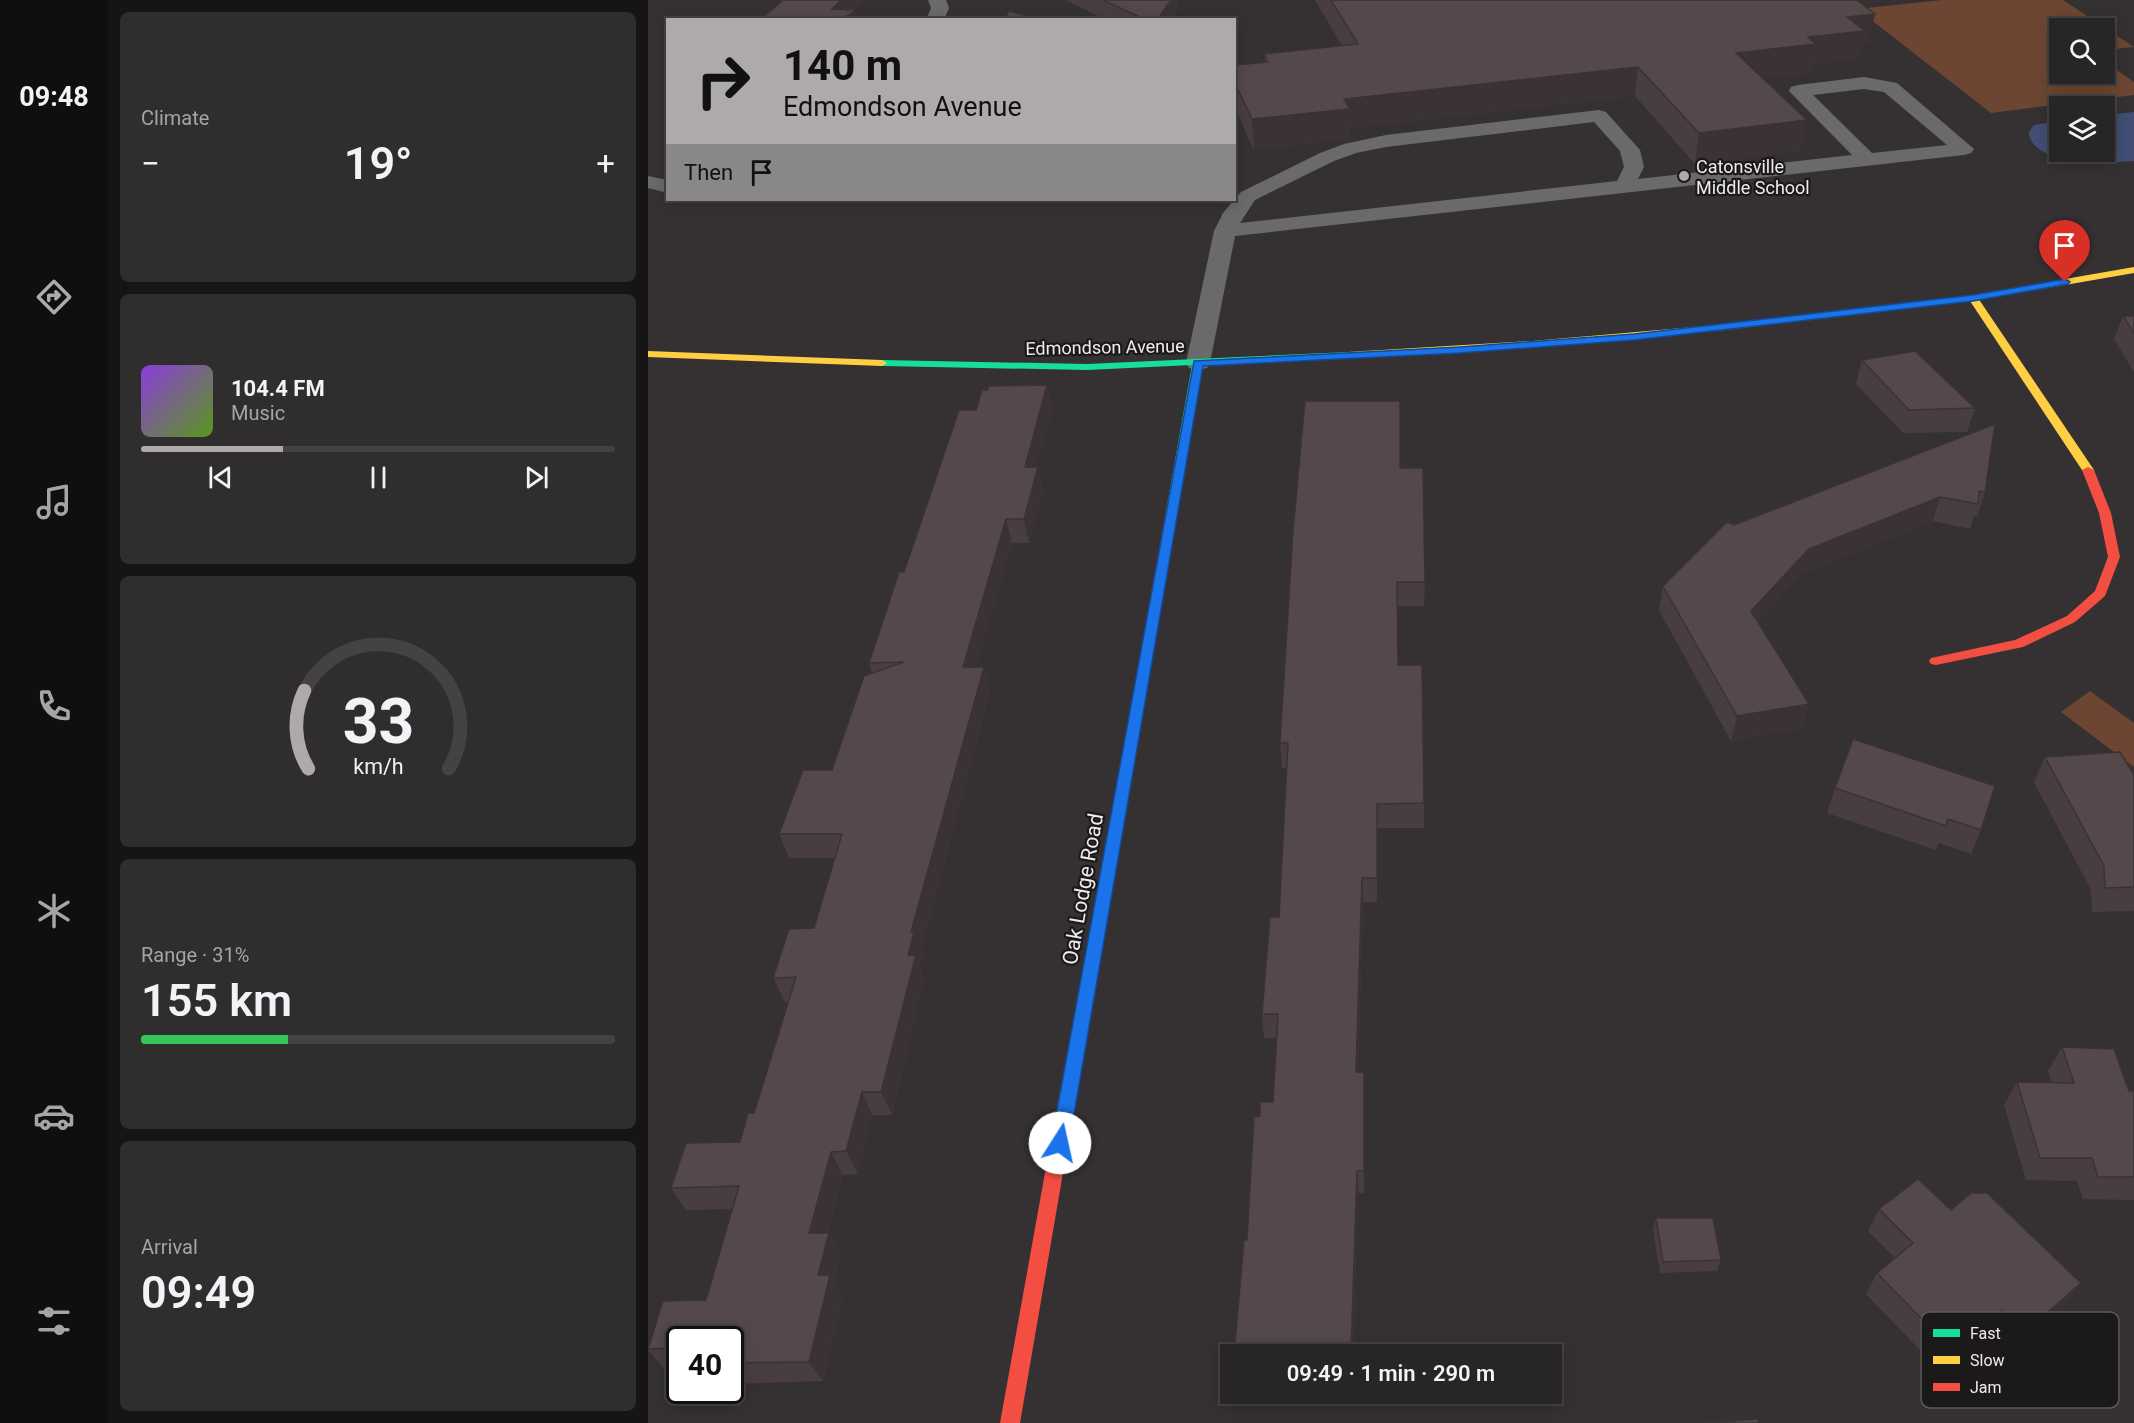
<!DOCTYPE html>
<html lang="en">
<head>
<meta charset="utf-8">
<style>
  body { margin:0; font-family:Roboto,sans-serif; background:#302d2e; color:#f1f3f6; height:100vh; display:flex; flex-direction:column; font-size:22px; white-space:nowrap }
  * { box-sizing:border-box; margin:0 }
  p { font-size:20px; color:#a5a5a7 }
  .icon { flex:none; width:33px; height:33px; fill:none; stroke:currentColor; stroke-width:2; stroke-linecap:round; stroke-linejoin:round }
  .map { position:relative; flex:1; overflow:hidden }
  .details { display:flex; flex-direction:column; gap:12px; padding:12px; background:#161415; width:540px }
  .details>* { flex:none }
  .top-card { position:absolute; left:18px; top:18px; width:570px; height:183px; border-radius:0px; box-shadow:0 3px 15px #0003,0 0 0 2px #444243; background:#ada9ac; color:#111; overflow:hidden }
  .controls { position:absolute; left:1401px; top:18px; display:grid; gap:12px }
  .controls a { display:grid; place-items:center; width:66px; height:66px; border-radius:0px; background:#282526; box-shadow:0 3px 15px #0003,0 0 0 2px #444243; font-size:30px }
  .speed { position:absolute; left:18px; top:1326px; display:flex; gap:12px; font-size:30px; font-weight:700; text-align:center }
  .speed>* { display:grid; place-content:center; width:78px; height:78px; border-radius:50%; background:#282526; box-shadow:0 3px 15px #0003,0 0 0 2px #444243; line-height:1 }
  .speed .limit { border:3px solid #111; border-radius:9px; background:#fff; color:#111 }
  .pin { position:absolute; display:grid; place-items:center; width:51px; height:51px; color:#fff; margin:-62px -26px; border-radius:50% 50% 50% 0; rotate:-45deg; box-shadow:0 0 6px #0007 }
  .pin .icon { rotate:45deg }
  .me { position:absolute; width:66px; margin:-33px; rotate:10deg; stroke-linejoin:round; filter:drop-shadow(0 0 4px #0008) }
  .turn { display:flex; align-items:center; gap:21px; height:126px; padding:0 18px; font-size:27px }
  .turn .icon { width:78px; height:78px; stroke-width:2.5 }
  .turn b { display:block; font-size:42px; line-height:51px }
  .then { display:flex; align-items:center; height:57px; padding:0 18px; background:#0003; gap:12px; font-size:22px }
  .big { font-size:45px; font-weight:600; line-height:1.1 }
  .details .widget { flex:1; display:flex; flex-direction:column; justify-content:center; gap:9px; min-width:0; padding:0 21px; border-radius:9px; background:#302d2e }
  .details .dial { align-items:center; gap:0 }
  .dial svg { height:156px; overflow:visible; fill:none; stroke:#444243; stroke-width:7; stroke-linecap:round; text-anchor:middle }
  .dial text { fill:#f1f3f6; stroke:none }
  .song { display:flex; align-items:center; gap:18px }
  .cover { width:72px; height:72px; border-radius:9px; background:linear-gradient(135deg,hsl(270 70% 55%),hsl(90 70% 35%)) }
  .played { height:6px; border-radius:3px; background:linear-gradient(90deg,#ada9ac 30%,#444243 30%) }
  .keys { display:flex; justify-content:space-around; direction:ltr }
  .heat { display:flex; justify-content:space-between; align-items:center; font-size:33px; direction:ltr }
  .charge { height:9px; border-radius:4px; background:linear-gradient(90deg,#34c759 31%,#444243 0) }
  .trip { position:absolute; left:572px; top:1344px; width:342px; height:60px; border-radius:0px; background:#282526; box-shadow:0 3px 15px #0003,0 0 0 2px #444243; font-weight:600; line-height:60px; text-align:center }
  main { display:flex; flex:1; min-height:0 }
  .tab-bar { display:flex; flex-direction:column; width:108px; justify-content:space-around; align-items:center; background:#100f0f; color:#a5a5a7 }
  .tab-bar .icon { width:42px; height:42px }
  .tab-bar .selected { color:#ada9ac }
  .tab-bar b { font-size:27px; color:#f1f3f6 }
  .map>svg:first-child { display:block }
</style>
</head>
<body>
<main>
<nav class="tab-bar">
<b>09:48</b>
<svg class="icon selected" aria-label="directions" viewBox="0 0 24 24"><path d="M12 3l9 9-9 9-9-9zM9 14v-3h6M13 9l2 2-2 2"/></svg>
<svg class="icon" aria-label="music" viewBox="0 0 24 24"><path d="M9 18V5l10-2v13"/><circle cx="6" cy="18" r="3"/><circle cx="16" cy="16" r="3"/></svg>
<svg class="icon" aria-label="phone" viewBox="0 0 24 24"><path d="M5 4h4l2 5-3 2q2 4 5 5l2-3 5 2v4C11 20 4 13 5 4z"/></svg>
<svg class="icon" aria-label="climate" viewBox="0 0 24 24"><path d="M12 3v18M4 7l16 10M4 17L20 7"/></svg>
<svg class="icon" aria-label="car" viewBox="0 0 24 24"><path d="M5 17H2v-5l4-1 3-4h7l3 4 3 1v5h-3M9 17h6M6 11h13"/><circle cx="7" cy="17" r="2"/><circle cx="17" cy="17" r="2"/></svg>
<svg class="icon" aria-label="filters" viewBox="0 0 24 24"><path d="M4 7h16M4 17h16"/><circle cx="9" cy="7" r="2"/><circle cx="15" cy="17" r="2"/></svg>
</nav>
<section class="details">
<div class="widget"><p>Climate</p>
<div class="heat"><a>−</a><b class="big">19°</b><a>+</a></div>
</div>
<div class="widget">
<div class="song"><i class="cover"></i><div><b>104.4 FM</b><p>Music</p></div></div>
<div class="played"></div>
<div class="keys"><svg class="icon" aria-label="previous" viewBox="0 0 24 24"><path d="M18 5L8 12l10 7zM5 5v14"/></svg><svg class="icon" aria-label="pause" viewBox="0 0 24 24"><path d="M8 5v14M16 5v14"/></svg><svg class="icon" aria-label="next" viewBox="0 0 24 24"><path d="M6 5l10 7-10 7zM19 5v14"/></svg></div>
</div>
<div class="widget dial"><svg viewBox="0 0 100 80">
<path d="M14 69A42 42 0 1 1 86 69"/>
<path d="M14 69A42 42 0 0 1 12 29" stroke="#ada9ac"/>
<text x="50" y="56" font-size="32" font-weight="700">33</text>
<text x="50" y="72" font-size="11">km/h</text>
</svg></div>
<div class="widget"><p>Range · 31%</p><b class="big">155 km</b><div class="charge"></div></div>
<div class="widget"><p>Arrival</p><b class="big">09:49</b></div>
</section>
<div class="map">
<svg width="1486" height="1423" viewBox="0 0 1486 1423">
  <rect width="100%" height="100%" fill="#353133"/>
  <g fill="#6c4632">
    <polygon points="1294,0 1415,0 1486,47 1457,50 1456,28 1412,28 1412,74 1456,74 1457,62 1486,82 1486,95 1343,113 1209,9"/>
    <polygon points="1442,691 1486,723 1486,767 1413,712"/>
  </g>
  <path fill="#424e75" d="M 1486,112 L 1486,161 C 1462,163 1382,166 1381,132 L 1386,125 L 1411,121 L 1412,152 L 1456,152 L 1457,115 Z"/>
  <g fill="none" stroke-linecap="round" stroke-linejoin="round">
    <path fill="#6b6a6b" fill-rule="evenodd" d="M 1216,77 L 1249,83 L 1326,149 L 1323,153 L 1316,155 L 587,236 L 562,363 L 559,368 L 550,370 L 541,368 L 538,363 L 566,231 L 575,213 L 593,192 L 672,153 L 696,144 L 738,135 L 951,110 L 958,112 L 992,150 L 996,167 L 990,179 L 1204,155 L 1141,91 L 1143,87 L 1150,85 ZM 1216,89 L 1236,92 L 1299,145 L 1224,153 L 1165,95 ZM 946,122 L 972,151 L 976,167 L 969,181 L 592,223 L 607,200 L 686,161 L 708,153 L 738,147 Z"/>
    <g fill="#6b6a6b" fill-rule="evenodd">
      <polygon points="280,0 298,0 301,8 296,20 278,20 283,8"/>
      <polygon points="0,176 20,180 20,193 0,188"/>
    </g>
    <polygon fill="#16e098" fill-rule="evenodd" points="700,352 704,353 704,357 555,365 530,511 524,515 518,511 544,365 439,370 234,366 229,363 234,360 439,364"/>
    <g fill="#ffcf43" fill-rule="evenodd">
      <polygon points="1486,267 1486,273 1383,291 1378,288 1383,285"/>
      <polygon points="1325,295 1330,298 1446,470 1444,472 1440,473 1434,470 1320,298"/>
      <polygon points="1069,325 1074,328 1073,330 931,344 700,358 695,355 700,352 884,341"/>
      <polygon points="0,351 234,360 239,363 234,366 0,357"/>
      <polygon points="459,872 464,874 466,878 416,1167 413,1173 407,1175 401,1173 398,1167 452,878 454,874"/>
    </g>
    <g fill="#f24e42" fill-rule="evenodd">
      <polygon points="1383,285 1386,286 1386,290 1325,301 1069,331 1064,328 1069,325 1325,295"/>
      <polygon points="1440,467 1446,470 1463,513 1472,557 1457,596 1427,622 1375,647 1288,665 1283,664 1281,661 1283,658 1367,640 1419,616 1447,591 1460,557 1451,513 1434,470"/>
      <polygon points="524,507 530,511 466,878 464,882 459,884 454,882 452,878 518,511"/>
      <polygon points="407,1159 413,1161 416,1167 372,1423 352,1423 398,1167 401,1161"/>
    </g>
  </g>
  <g fill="#483e40">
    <polygon points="417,0 529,0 530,11 524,20 459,20"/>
    <polygon points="667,0 1209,0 1227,14 1221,42 1214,43 1210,59 1164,64 1163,73 1115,78 1153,151 1047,164 987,96 702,128 702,139 606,150 586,106 586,65 617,62 616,54 694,46"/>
    <polygon points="1475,316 1486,316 1486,372 1466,339"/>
    <polygon points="1214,360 1327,408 1319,432 1255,433 1208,384"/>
    <polygon points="399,385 404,409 388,467 390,467 395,491 381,543 364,543 328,667 336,667 342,692 273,951 275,956 272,966 276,979 244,1115 224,1115 210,1174 195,1175 180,1233 193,1254 186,1282 195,1296 175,1381 82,1384 82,1340 32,1340 32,1369 16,1369 0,1350 0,1347 58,1300 84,1209 38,1210 23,1188 92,1142 106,1113 140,1002 137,1002 125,978 166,928 187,858 141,858 131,834 184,770 224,673 221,663 256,572 328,410"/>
    <polygon points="1347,424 1337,492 1329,517 1326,516 1322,529 1285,521 1155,573 1110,622 1161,704 1154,728 1083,741 1011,610 1015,586"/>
    <polygon points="752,468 777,582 776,606 749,606 750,665 776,803 776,828 729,828 729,902 715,902 710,1072 716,1072 716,1193 710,1193 705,1354 586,1354 612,1116 625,1102 629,1038 616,1038 614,1014 631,917 639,768 634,768 632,743"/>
    <polygon points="1205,739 1333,830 1323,854 1291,843 1288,850 1179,813 1187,788"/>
    <polygon points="1397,757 1486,775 1486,911 1444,912 1443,890 1386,782"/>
    <polygon points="1414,1047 1481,1091 1486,1091 1486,1200 1435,1199 1429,1181 1378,1180 1356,1105 1369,1082 1404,1083 1400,1071"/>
    <polygon points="1231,1209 1303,1210 1433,1283 1418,1304 1362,1353 1340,1332 1293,1372 1218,1294 1229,1273 1247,1258 1220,1231"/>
    <polygon points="1008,1218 1073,1260 1069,1271 1012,1273 1005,1230"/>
  </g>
  <g fill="#3b3234">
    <polygon points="193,0 216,0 204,12 208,10 210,20 186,20 184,9"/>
    <polygon points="523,0 529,0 530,11 524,20 509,20"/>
    <polygon points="1227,14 1221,42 1214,43 1210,59 1164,64 1163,73 1083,82 1088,53 1160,37 1199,17"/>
    <polygon points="990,67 987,96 702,128 702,139 606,150 604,119 696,99"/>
    <polygon points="1159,120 1153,151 1047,164 1051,133"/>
    <polygon points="399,385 404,409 382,491 377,467"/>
    <polygon points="390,467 395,491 381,543 376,519"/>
    <polygon points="1292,497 1285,521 1155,573 1098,635 1103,611 1161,549"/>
    <polygon points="358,519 364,543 321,692 315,667"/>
    <polygon points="336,667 342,692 273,951 275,956 272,966 276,979 244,1115 233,1092 260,955 263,932"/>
    <polygon points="1161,704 1154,728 1083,741 1089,716"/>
    <polygon points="714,878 715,902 709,1095 708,1072"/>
    <polygon points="214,1092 224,1115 210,1174 198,1151"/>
    <polygon points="183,1152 195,1175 174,1255 161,1233"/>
    <polygon points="709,1171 710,1193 705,1354 703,1354"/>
    <polygon points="181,1233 193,1254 186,1282 195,1296 175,1381 161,1362 170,1275"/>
    <polygon points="1433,1283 1418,1304 1362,1353 1376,1333"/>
    <polygon points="1354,1311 1340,1332 1293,1372 1306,1352"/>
  </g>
  <g fill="#54484b" stroke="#3b3234" stroke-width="1.5">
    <polygon points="135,0 193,0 184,9 208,10 193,20 112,20"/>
    <polygon points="455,0 523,0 509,20 498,20"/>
    <polygon points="683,0 1209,0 1227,14 1199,17 1217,31 1160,37 1168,44 1088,53 1159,120 1051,133 990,67 696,99 702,109 604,119 586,81 586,65 620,62 616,54 710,44"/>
    <polygon points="361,11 395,20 356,20"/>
    <polygon points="1475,316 1486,316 1486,333"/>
    <polygon points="1267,351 1327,408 1261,410 1214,360"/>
    <polygon points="399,385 377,467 390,467 376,519 358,519 315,667 336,667 263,932 266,932 260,955 268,955 233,1092 214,1092 198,1151 183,1152 161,1233 181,1233 170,1275 182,1275 161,1362 82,1363 82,1340 32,1340 32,1348 0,1349 15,1301 58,1300 91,1186 23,1188 38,1143 92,1142 100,1113 106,1113 148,977 125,978 141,929 166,928 194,834 131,834 155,770 184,770 216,676 256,662 221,663 251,572 256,572 311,410 328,410 334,390 339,390 341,386"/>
    <polygon points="657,401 752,401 752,468 775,468 777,582 749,582 750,665 774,665 776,803 729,804 729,878 714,878 708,1072 716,1072 716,1171 709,1171 703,1354 586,1354 596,1240 599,1240 606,1117 612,1116 612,1102 625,1102 630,1014 614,1014 622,917 631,917 640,743 632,743 645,531"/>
    <polygon points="1347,424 1337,492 1331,491 1330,504 1292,497 1161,549 1103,611 1161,704 1089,716 1015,586 1079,522 1086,525"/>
    <polygon points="1205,739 1347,786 1333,830 1300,819 1298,826 1187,788"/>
    <polygon points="1472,752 1486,775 1486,887 1457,888 1456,866 1397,757"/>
    <polygon points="1414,1047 1466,1049 1481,1091 1486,1091 1486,1177 1450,1177 1444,1158 1392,1158 1369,1082 1426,1083"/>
    <polygon points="1270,1179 1303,1210 1323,1193 1339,1193 1433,1283 1376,1333 1354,1311 1306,1352 1229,1273 1265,1243 1231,1209"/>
    <polygon points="1008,1218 1065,1218 1073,1260 1015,1262"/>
    <polygon points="1110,1419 1111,1423 1057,1423"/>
  </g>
  <polygon fill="#1a73e8" stroke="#114b97" stroke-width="1.5" points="1417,279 1422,282 1420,284 1325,301 986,340 812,353 555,366 421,1143 418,1149 412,1151 406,1149 403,1143 546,361 812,347 986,334 1325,295"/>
  <circle fill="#ada9ac" stroke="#1c191b" stroke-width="2" cx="1036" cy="176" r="6"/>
  <g text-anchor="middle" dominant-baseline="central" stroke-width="4.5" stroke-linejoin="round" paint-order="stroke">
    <g font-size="18" fill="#eeeaed" stroke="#1c191b" text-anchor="start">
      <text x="1048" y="166">Catonsville<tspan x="1048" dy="21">Middle School</tspan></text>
    </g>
    <g font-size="18" fill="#eeeaed" stroke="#1c191b">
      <text transform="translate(457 347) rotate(-1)">Edmondson Avenue</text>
    </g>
    <g font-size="21" fill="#eeeaed" stroke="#1c191b">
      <text transform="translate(435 889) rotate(-80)">Oak Lodge Road</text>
    </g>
  </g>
  <rect x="1273" y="1312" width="198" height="96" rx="9" fill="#1c191b" stroke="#5b585a" stroke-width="1.5"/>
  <rect x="1285" y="1329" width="27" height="8" fill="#16e098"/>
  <rect x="1285" y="1356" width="27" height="8" fill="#ffcf43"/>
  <rect x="1285" y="1383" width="27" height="8" fill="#f24e42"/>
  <g font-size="16" fill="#eeeaed">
    <text x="1322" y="1339">Fast</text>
    <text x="1322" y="1366">Slow</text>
    <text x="1322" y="1393">Jam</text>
  </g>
</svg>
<div class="controls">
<a><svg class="icon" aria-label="search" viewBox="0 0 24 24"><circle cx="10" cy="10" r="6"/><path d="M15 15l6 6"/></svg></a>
<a><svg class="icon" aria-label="layers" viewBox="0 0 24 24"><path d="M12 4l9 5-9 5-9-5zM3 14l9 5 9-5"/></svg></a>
</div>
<div class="speed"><div class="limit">40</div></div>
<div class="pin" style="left:1417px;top:282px;background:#d93025"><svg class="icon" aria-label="arrive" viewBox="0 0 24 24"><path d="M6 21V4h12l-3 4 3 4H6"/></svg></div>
<svg class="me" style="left:412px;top:1143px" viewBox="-20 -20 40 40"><circle r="19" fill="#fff"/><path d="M0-13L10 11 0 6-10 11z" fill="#1a73e8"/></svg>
<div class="trip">09:49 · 1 min · 290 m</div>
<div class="top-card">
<div class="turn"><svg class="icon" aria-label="right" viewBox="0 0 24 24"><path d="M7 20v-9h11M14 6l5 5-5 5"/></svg><div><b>140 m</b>Edmondson Avenue</div></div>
<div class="then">Then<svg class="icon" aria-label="arrive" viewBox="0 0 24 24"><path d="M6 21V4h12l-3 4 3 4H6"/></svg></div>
</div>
</div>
</main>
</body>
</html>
